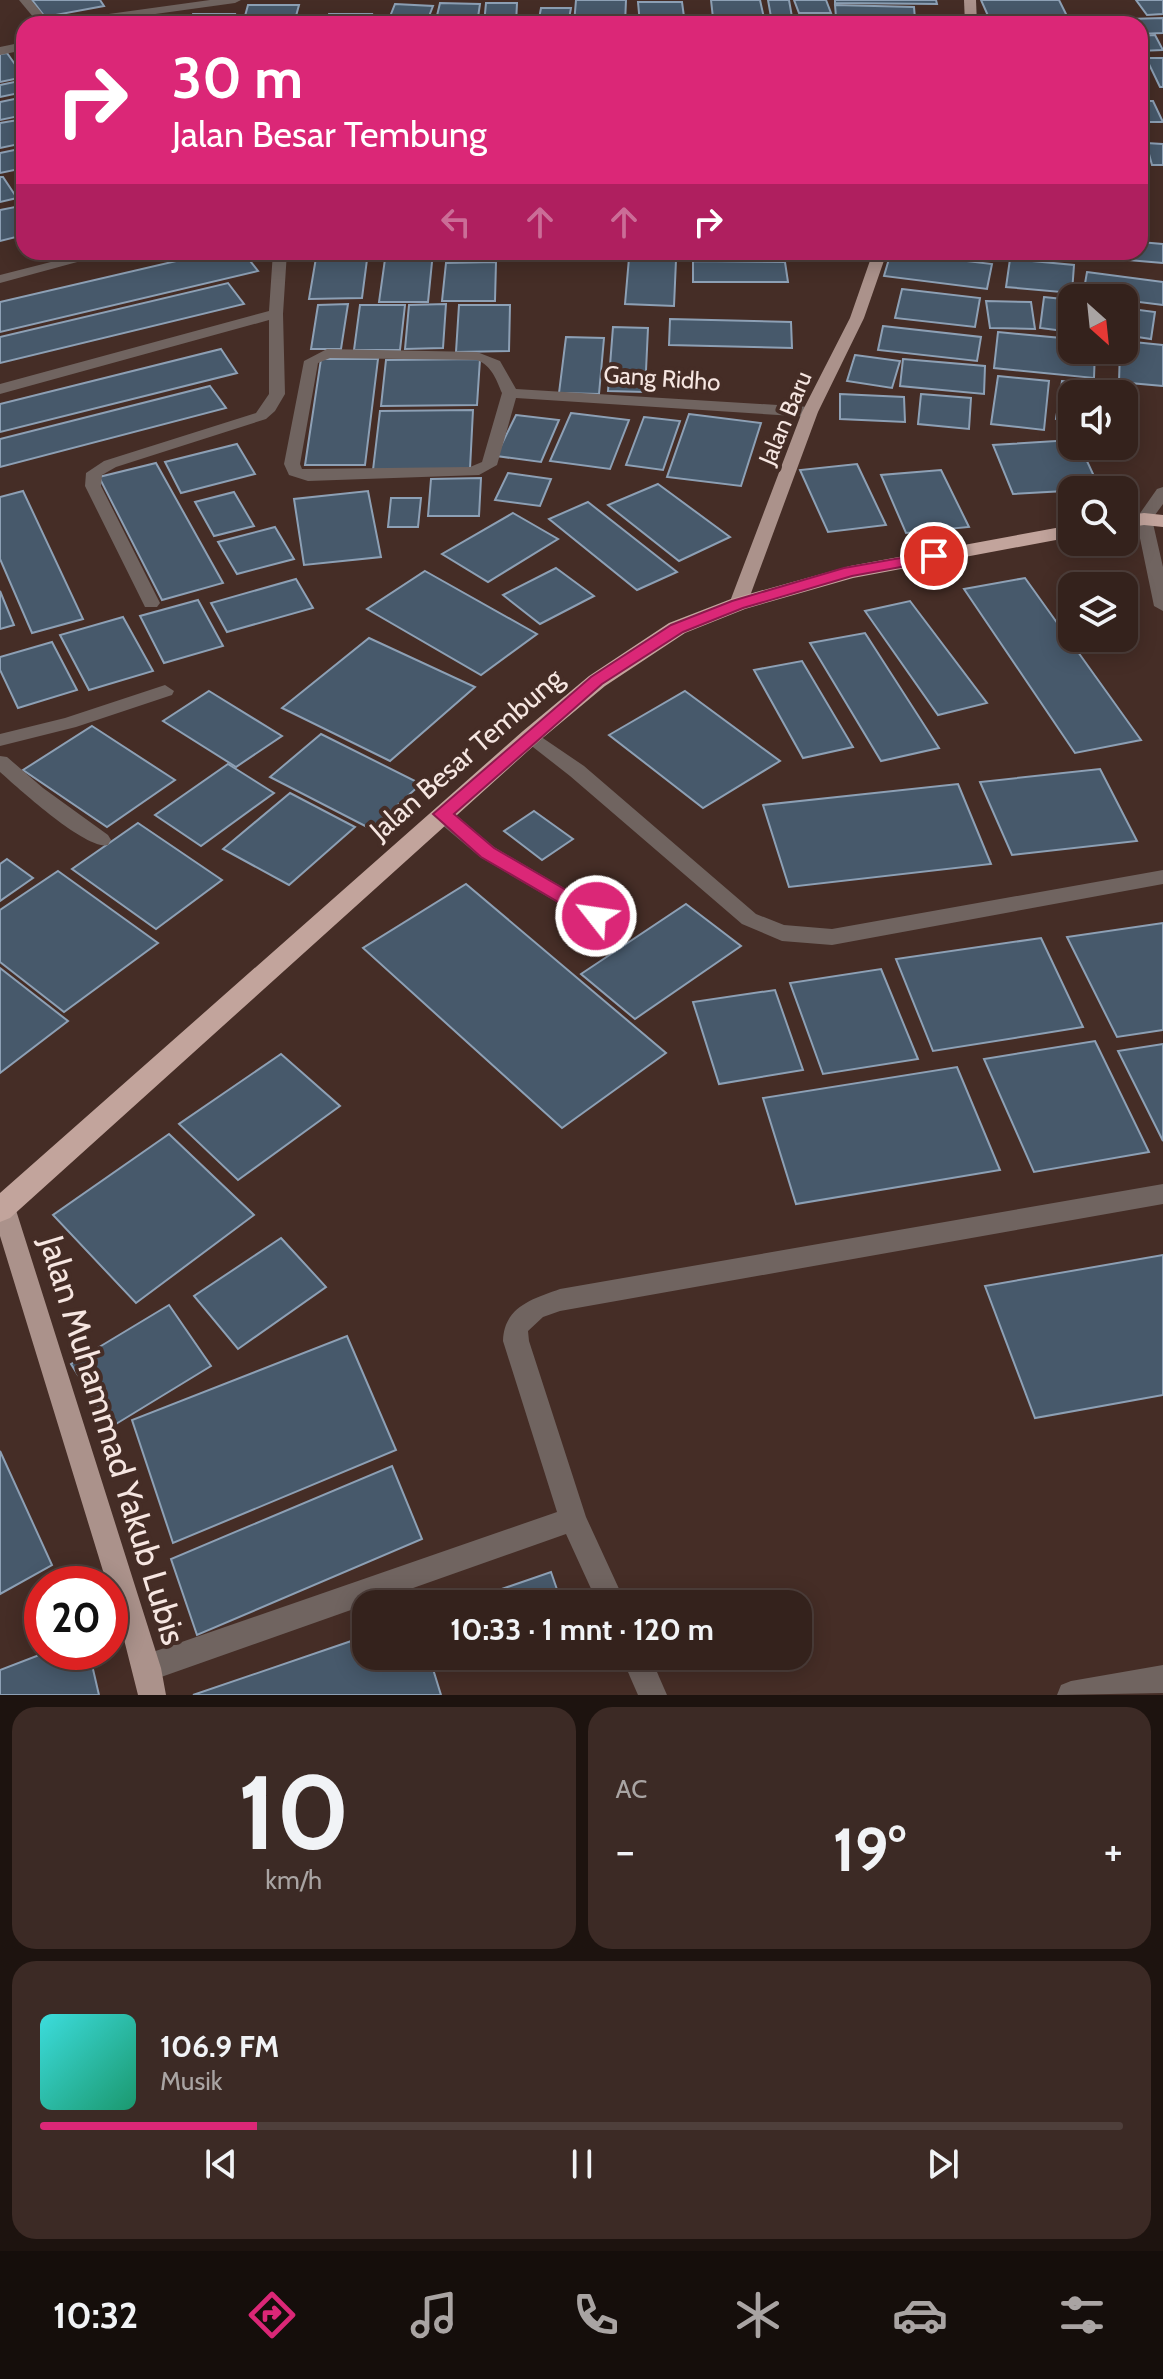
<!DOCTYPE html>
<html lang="id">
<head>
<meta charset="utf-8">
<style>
  body { margin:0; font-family:Cabin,sans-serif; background:#3c2a25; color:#f1f3f6; height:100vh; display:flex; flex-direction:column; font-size:30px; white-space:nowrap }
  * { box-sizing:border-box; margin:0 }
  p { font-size:26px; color:#a9a4a3 }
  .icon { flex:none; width:44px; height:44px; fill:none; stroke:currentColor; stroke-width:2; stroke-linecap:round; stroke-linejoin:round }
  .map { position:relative; height:1695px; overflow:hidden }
  .panel { display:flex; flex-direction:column; gap:12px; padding:12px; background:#1d130f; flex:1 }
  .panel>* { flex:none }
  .hud { position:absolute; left:16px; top:16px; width:1132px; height:244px; border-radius:24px; box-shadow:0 4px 20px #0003,0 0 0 2px #4e3f3b; background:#db2777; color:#fff; overflow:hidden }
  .needle { width:52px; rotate:153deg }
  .controls { position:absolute; left:1058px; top:284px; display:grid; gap:16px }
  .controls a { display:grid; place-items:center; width:80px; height:80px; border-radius:16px; background:#34221c; box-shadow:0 4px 20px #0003,0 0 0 2px #4e3f3b; font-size:40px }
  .speed { position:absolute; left:24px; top:1566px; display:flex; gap:16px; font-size:40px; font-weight:700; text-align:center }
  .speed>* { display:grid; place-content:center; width:104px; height:104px; border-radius:50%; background:#34221c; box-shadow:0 4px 20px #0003,0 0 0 2px #4e3f3b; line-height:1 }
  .speed .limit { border:12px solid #d22; background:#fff; color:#111 }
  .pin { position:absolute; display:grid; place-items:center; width:68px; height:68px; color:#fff; margin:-34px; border:4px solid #fff; border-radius:50%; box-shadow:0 2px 8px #0007 }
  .me { position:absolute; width:88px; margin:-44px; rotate:300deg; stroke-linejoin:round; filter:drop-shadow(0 0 6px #0008) }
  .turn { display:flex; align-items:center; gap:28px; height:168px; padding:0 24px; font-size:36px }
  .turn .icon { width:104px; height:104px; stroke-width:2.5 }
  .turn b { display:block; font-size:56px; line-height:68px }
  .lanes { display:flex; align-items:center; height:76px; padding:0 24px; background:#0003; justify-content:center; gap:40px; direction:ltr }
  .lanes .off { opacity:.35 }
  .big { font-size:60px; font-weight:700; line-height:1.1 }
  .panel .widget { flex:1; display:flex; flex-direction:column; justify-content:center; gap:12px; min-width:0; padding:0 28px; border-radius:24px; background:#3c2a25 }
  .panel .dial { align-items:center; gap:0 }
  .dial b { font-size:104px; line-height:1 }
  .song { display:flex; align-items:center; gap:24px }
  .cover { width:96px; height:96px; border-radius:12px; background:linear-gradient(135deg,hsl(180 70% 55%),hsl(160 70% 35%)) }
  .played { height:8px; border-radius:4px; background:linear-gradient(90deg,#db2777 20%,#4e3f3b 20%) }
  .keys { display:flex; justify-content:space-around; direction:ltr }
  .heat { display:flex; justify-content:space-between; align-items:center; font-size:44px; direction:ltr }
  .panel .tiles { flex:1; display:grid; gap:12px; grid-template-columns:1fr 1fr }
  .widget:last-child { grid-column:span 2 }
  .trip { position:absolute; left:352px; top:1590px; width:460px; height:80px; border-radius:24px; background:#34221c; box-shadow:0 4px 20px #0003,0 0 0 2px #4e3f3b; font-weight:700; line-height:80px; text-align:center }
  .tabs { display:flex; height:128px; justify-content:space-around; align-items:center; background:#150e0b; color:#a9a4a3 }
  .tabs .icon { width:56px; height:56px }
  .tabs .current { color:#db2777 }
  .tabs b { font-size:36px; color:#f1f3f6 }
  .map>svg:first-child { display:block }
</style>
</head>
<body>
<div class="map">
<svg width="1163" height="1695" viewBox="0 0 1163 1695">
  <rect width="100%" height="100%" fill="#452d26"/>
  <g fill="#47596b" stroke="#8da0b5" stroke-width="2">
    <polygon points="32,0 100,0 104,6 45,17"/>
    <polygon points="576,0 626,0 625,24 574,24"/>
    <polygon points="711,0 760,0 764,18 713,18"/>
    <polygon points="768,0 789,0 792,17 771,17"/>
    <polygon points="794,0 826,0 831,13 799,13"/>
    <polygon points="835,0 936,0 937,4 835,3"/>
    <polygon points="981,0 1059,0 1067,16 989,18"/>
    <polygon points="1136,0 1163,0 1163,14 1147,15"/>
    <polygon points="638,2 682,2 685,24 640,24"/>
    <polygon points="440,3 480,4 477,24 435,24"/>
    <polygon points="486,3 517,3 516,24 484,24"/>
    <polygon points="395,4 433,6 426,24 387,24"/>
    <polygon points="248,5 299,5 296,16 245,16"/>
    <polygon points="835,5 914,7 915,19 836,17"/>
    <polygon points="541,8 571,8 568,24 538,24"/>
    <polygon points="193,14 235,14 233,24 190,24"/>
    <polygon points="329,14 372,14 370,24 327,24"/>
    <polygon points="804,18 831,18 832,24 805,24"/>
    <polygon points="1163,18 1163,33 1140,34 1140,24 1061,24 1060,21"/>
    <polygon points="177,19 178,24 128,24 128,23"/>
    <polygon points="982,22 1051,22 1052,24 983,24"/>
    <polygon points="1155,35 1163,50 1140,51 1140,36"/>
    <polygon points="7,53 24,77 0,82 0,54"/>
    <polygon points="1146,58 1163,58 1163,87 1160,87"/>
    <polygon points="24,80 24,92 0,97 0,85"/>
    <polygon points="24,97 24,115 0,120 0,102"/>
    <polygon points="1140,101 1153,101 1163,122 1140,122"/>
    <polygon points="24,119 24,143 0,148 0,123"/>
    <polygon points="1146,143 1163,144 1163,165 1152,165"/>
    <polygon points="24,148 24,168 0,173 0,153"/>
    <polygon points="0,177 3,177 17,198 0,202"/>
    <polygon points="20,206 24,213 24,235 0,241 0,210"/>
    <polygon points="1140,242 1163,244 1163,263 1081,256 1081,252 1140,252"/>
    <polygon points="215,252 243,252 258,271 0,332 0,302"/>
    <polygon points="317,252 368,252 362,298 309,299"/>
    <polygon points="386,252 433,252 428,302 379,302"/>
    <polygon points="443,252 489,252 489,260 442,260"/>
    <polygon points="680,252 837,252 838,258 680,254"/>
    <polygon points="891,252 992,264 987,289 884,276"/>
    <polygon points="629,258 676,260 674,306 625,304"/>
    <polygon points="1010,259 1074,265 1072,293 1006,287"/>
    <polygon points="693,261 785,262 788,282 693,282"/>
    <polygon points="496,262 495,301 442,301 446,263"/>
    <polygon points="1087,272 1163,282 1163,305 1083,295"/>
    <polygon points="228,283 244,304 0,363 0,337"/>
    <polygon points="902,289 980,298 975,327 895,318"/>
    <polygon points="1044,297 1072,300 1072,332 1040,328"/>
    <polygon points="986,301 1031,302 1035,329 990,328"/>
    <polygon points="348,304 341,349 311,349 318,305"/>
    <polygon points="446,304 443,348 405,349 409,305"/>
    <polygon points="360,305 405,305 400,350 354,350"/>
    <polygon points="459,305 510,305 509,351 456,352"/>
    <polygon points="1124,308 1155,312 1151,339 1124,335"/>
    <polygon points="670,319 791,322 792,348 669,345"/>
    <polygon points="883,326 981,337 977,361 878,350"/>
    <polygon points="613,327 648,328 645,392 608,391"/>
    <polygon points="998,332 1072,339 1072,350 1095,350 1094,378 994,368"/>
    <polygon points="566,337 604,338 599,394 559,393"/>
    <polygon points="1124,341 1163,345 1163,386 1119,382 1120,350 1124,350"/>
    <polygon points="221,349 237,373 0,432 0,404"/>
    <polygon points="855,355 900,361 892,388 847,381"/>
    <polygon points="321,359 378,359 365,465 305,465"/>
    <polygon points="480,359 477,405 381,406 386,360"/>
    <polygon points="903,359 985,366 984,394 900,386"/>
    <polygon points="998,376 1049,381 1044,430 991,424"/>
    <polygon points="1062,381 1123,389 1123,394 1072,394 1072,422 1056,419"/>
    <polygon points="210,386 226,408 0,467 0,439"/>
    <polygon points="840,394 904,397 905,422 840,419"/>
    <polygon points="921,394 971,398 969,429 918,424"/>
    <polygon points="473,410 470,469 373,470 380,411"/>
    <polygon points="571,413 629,420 610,469 550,461"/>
    <polygon points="689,414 761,423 741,486 667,477"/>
    <polygon points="516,415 559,420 541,462 496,456"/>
    <polygon points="644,417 680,421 663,470 626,465"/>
    <polygon points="1072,440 1072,446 1080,446 1100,489 1013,494 993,445"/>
    <polygon points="237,444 255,474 181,493 165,462"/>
    <polygon points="156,463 223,583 162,600 99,477"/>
    <polygon points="857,464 886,525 828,532 800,470"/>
    <polygon points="941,470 969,527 906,533 881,475"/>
    <polygon points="508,473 551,479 540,506 495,500"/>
    <polygon points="481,478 479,516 428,516 431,479"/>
    <polygon points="658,484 730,537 679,561 608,505"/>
    <polygon points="23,491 83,619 32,633 0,559 0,497"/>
    <polygon points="368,491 381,557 304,565 294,499"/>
    <polygon points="234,492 254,526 214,536 195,502"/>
    <polygon points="391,498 421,498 418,527 388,527"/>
    <polygon points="588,502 677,572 637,590 549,519"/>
    <polygon points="513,513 558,539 488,582 442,554"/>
    <polygon points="275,527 294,559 237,574 218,542"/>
    <polygon points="556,568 594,596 540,624 503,595"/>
    <polygon points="425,571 537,634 481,675 367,609"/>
    <polygon points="1025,578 1141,740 1075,753 964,589"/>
    <polygon points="296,579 313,608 227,632 211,603"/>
    <polygon points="0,591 14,625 0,629"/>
    <polygon points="198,600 223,646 164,663 140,616"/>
    <polygon points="910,601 987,703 938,715 865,611"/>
    <polygon points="123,617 153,671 89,690 60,635"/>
    <polygon points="865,633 939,748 881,761 810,643"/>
    <polygon points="369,638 475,687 390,761 282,708"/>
    <polygon points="52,642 77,690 18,708 0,670 0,657"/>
    <polygon points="802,661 853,747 803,758 754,670"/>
    <polygon points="209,691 282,736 236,767 163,721"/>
    <polygon points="685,691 780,761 703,808 609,735"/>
    <polygon points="92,726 175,780 107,827 23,770"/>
    <polygon points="321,734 421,784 371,829 270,777"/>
    <polygon points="228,764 274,793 201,846 155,815"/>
    <polygon points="1100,769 1137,841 1012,855 980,782"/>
    <polygon points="958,784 991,864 789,887 763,805"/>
    <polygon points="290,793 355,827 289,885 223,849"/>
    <polygon points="534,811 573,839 542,860 504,831"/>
    <polygon points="138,823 222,880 156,929 72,869"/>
    <polygon points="7,859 33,878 0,901 0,864"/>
    <polygon points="58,871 158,943 64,1012 0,962 0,910"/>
    <polygon points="466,884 666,1053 562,1128 363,948"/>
    <polygon points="686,904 741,946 635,1019 581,974"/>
    <polygon points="1163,923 1163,1030 1117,1037 1067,937"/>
    <polygon points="1041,938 1083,1027 933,1051 896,959"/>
    <polygon points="0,968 68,1021 0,1073"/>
    <polygon points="881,969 918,1059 823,1074 790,983"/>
    <polygon points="775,990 803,1070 719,1084 693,1002"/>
    <polygon points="1095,1041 1149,1152 1034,1172 984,1059"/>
    <polygon points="1163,1044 1163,1141 1118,1051"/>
    <polygon points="281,1054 340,1106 238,1180 179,1124"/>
    <polygon points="957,1067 1000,1170 796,1204 763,1098"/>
    <polygon points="169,1134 254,1215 136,1303 53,1215"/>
    <polygon points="281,1238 326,1287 238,1349 194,1296"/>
    <polygon points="1163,1255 1163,1395 1035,1418 985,1286"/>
    <polygon points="169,1305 211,1366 111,1427 71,1364"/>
    <polygon points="347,1336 396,1450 173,1543 132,1420"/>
    <polygon points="0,1451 52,1565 0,1594"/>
    <polygon points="392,1466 422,1539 197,1635 171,1559"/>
    <polygon points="551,1572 562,1604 468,1604 467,1601"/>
    <polygon points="366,1636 366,1656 429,1656 441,1695 193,1695"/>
    <polygon points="47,1652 89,1652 99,1695 0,1695 0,1670"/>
    <polygon points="484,1656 527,1656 488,1670"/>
  </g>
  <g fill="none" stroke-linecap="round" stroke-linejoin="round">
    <g fill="#706460" fill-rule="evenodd">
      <polygon points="19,0 31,0 51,24 39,24"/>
      <polygon points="210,0 241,0 235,3 83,24 52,24 58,21"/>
      <polygon points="24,42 24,50 0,55 0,47"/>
      <polygon points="90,252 114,252 0,283 0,275"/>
      <polygon points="273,252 287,252 283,314 285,394 275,411 266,419 116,467 102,475 101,486 160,603 157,607 145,607 85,486 86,473 104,461 256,413 269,394 269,320 0,394 0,384 269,311"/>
      <path d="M 327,349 L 477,352 L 500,361 L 516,389 L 810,407 L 818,412 L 810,417 L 516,398 L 497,465 L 479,475 L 308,481 L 289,475 L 284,464 L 304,361 ZM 330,358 L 477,360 C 492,366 496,379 502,393 L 482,462 L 470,467 L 302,469 L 300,464 L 318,363 Z"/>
      <polygon points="1163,487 1163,504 1152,519 1163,567 1163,611 1154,606 1136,519 1157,489"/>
      <polygon points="165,685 174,691 172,695 76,727 0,746 0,734 65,718"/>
      <polygon points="531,730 584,766 756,914 784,925 832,929 1163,870 1163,884 832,945 782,941 742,924 570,776 524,740 522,736 524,732"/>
      <path d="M 0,756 L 7,757 L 43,788 L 108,835 L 111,840 L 108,845 C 87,851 18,788 0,772 Z"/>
      <polygon points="442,807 449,809 494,847 603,911 606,916 603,921 589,921 480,857 435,819 432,814"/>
      <path d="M 1163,1184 L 1163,1204 L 560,1311 L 543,1317 L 528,1331 L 529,1341 L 586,1517 L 626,1604 L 598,1604 L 566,1534 L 147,1682 L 137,1678 L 133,1668 L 137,1658 L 147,1654 L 557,1512 L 503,1341 C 504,1307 532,1299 560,1289 Z"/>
      <polygon points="621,1656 650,1656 667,1695 638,1695"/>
      <polygon points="1163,1665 1163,1693 1057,1695 1061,1685 1071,1681"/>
    </g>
    <g fill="#ab928b" fill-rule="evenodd">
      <polygon points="964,0 976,0 977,24 965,24"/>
      <polygon points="873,252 887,252 864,318 818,412 747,604 738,609 732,608 729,604 802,412 850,318"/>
      <polygon points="3,1197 11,1200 15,1207 161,1668 166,1695 138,1695 110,1584 107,1584 0,1236 0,1198"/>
    </g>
    <g fill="#c2a49c" fill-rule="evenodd">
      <polygon points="1144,513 1163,515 1163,527 1144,525 1124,528 1124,516"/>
      <polygon points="1072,525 1072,537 853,578 745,609 685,633 605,686 539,741 10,1218 0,1222 0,1193 523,731 589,676 669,623 731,599 850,566"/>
    </g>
  </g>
  <polygon fill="#db2777" stroke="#8e194d" stroke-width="2" points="934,552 939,553 939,560 852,576 743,608 683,632 602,684 454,814 494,848 602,911 605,916 602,920 589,920 481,857 433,814 591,677 671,625 732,601 844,568"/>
  <g text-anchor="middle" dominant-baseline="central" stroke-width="8" stroke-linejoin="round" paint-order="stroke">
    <g font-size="24" fill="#f6e6e1" stroke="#452d26">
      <text transform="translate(662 378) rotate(4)">Gang Ridho</text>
      <text transform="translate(785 418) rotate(-67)">Jalan Baru</text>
    </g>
    <g font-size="28" fill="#f6e6e1" stroke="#452d26">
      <text transform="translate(466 754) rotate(-41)">Jalan Besar Tembung</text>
    </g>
    <g font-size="34" fill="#f6e6e1" stroke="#452d26">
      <text transform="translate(113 1440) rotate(73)">Jalan Muhammad Yakub Lubis</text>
    </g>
  </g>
</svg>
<div class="controls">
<a><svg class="needle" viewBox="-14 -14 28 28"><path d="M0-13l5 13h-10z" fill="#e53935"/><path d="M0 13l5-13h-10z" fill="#a9a4a3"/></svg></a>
<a><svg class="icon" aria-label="sound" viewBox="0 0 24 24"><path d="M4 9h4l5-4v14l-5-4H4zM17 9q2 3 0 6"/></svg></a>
<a><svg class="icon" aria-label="search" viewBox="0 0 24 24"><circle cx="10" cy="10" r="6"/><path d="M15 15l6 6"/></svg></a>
<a><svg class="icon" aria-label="layers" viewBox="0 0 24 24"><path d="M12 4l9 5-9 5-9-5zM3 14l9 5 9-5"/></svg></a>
</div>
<div class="speed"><div class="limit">20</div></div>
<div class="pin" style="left:934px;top:556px;background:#d93025"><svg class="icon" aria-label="arrive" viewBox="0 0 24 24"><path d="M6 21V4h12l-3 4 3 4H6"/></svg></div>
<svg class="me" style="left:596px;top:916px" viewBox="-20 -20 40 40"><circle r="17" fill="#db2777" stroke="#fff" stroke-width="3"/><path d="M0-11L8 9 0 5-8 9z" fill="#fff"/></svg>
<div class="trip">10:33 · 1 mnt · 120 m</div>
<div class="hud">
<div class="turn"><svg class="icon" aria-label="right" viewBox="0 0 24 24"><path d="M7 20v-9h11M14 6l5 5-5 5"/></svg><div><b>30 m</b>Jalan Besar Tembung</div></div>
<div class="lanes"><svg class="icon off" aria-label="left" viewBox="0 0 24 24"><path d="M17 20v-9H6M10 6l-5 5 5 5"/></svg><svg class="icon off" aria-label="ahead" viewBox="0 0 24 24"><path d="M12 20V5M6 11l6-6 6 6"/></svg><svg class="icon off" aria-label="ahead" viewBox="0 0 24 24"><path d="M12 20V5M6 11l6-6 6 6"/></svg><svg class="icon" aria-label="right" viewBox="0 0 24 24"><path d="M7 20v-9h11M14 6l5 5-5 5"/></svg></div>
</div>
</div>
<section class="panel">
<div class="tiles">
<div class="widget dial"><b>10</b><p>km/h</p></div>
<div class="widget"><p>AC</p>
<div class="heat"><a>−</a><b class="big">19°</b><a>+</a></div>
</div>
<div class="widget">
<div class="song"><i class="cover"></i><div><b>106.9 FM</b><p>Musik</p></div></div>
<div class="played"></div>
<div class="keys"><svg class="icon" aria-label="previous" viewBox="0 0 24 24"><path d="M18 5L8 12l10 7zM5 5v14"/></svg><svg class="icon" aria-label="pause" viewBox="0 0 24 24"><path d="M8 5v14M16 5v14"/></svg><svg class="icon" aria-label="next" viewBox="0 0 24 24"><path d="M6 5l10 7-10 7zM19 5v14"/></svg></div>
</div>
</div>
</section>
<nav class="tabs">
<b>10:32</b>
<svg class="icon current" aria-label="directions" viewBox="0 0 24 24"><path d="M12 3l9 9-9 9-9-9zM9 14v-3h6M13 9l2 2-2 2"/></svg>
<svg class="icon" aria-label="music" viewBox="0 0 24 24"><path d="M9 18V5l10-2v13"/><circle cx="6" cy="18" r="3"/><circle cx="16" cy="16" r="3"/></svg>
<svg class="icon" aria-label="phone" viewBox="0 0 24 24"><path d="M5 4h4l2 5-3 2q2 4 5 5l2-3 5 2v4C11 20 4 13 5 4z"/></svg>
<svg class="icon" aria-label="climate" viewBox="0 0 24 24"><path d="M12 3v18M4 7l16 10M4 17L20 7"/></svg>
<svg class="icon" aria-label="car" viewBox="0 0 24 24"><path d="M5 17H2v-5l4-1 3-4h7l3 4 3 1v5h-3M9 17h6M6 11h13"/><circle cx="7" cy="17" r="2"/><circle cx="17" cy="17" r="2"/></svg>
<svg class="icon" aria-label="filters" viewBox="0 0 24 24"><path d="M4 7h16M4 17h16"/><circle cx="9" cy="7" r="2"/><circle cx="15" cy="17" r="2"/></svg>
</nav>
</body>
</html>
